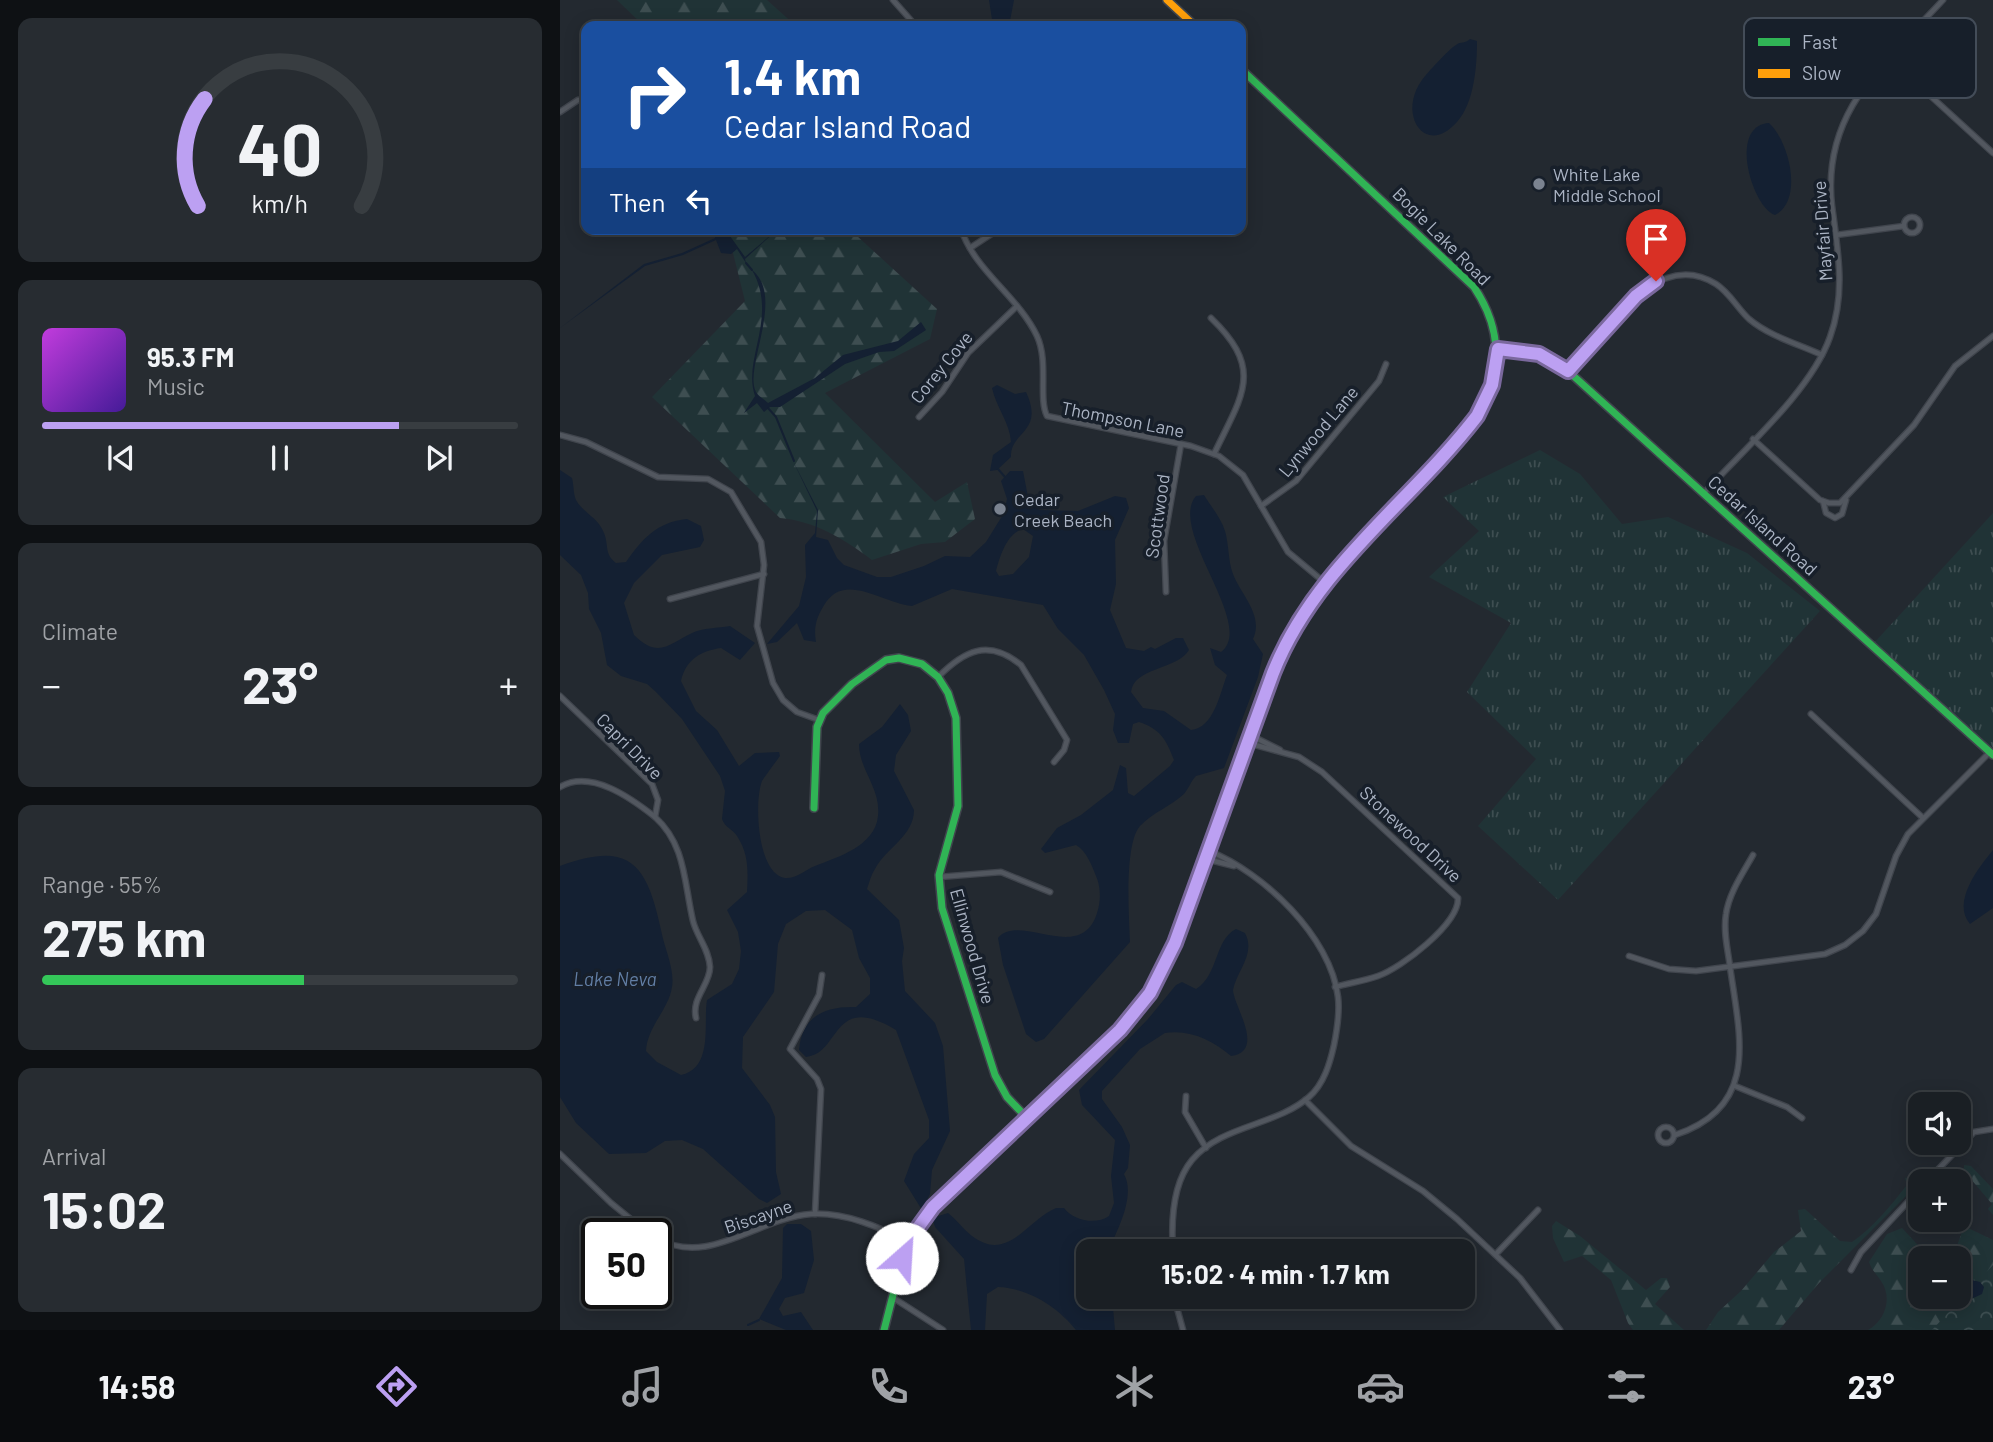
<!DOCTYPE html>
<html lang="en">
<head>
<meta charset="utf-8">
<style>
  body { margin:0; font-family:Barlow,sans-serif; background:#272c31; color:#f1f3f6; height:100vh; display:flex; flex-direction:column; font-size:26px; white-space:nowrap }
  * { box-sizing:border-box; margin:0 }
  p { font-size:23px; color:#9fa2a6 }
  .icon { flex:none; width:38px; height:38px; fill:none; stroke:currentColor; stroke-width:2; stroke-linecap:round; stroke-linejoin:round }
  .map { position:relative; flex:1; overflow:hidden }
  .details { display:flex; flex-direction:column; gap:18px; padding:18px; background:#0e1114; width:560px }
  .details>* { flex:none }
  .top-card { position:absolute; left:21px; top:21px; width:665px; height:214px; border-radius:14px; box-shadow:0 4px 18px #0003,0 0 0 2px #383d41; background:#1a4fa0; color:#fff; overflow:hidden }
  .controls { position:absolute; left:1348px; top:1092px; display:grid; gap:14px }
  .controls a { display:grid; place-items:center; width:63px; height:63px; border-radius:14px; background:#1a1f24; box-shadow:0 4px 18px #0003,0 0 0 2px #383d41; font-size:35px }
  .speed { position:absolute; left:21px; top:1218px; display:flex; gap:14px; font-size:35px; font-weight:700; text-align:center }
  .speed>* { display:grid; place-content:center; width:91px; height:91px; border-radius:50%; background:#1a1f24; box-shadow:0 4px 18px #0003,0 0 0 2px #383d41; line-height:1 }
  .speed .limit { border:4px solid #111; border-radius:10px; background:#fff; color:#111 }
  .pin { position:absolute; display:grid; place-items:center; width:60px; height:60px; color:#fff; margin:-72px -30px; border-radius:50% 50% 50% 0; rotate:-45deg; box-shadow:0 0 7px #0007 }
  .pin .icon { rotate:45deg }
  .me { position:absolute; width:77px; margin:-38px; rotate:26deg; stroke-linejoin:round; filter:drop-shadow(0 0 5px #0008) }
  .turn { display:flex; align-items:center; gap:24px; height:147px; padding:0 28px; font-size:32px }
  .turn .icon { width:91px; height:91px; stroke-width:2.5 }
  .turn b { display:block; font-size:49px; line-height:60px }
  .then { display:flex; align-items:center; height:66px; padding:0 28px; background:#0003; gap:14px; font-size:26px }
  .big { font-size:52px; font-weight:700; line-height:1.1 }
  .details .tile { flex:1; display:flex; flex-direction:column; justify-content:center; gap:10px; min-width:0; padding:0 24px; border-radius:14px; background:#272c31 }
  .details .dial { align-items:center; gap:0 }
  .dial svg { height:182px; overflow:visible; fill:none; stroke:#383d41; stroke-width:7; stroke-linecap:round; text-anchor:middle }
  .dial text { fill:#f1f3f6; stroke:none }
  .song { display:flex; align-items:center; gap:21px }
  .cover { width:84px; height:84px; border-radius:10px; background:linear-gradient(135deg,hsl(290 70% 55%),hsl(260 70% 35%)) }
  .played { height:7px; border-radius:4px; background:linear-gradient(90deg,#bca0f2 75%,#383d41 75%) }
  .keys { display:flex; justify-content:space-around; direction:ltr }
  .heat { display:flex; justify-content:space-between; align-items:center; font-size:38px; direction:ltr }
  .charge { height:10px; border-radius:5px; background:linear-gradient(90deg,#34c759 55%,#383d41 0) }
  .trip { position:absolute; left:516px; top:1239px; width:399px; height:70px; border-radius:14px; background:#1a1f24; box-shadow:0 4px 18px #0003,0 0 0 2px #383d41; font-weight:700; line-height:70px; text-align:center }
  .dock { display:flex; height:112px; justify-content:space-around; align-items:center; background:#0a0c0e; color:#9fa2a6 }
  .dock .icon { width:49px; height:49px }
  .dock .on { color:#bca0f2 }
  .dock b { font-size:32px; color:#f1f3f6 }
  main { display:flex; flex:1; min-height:0 }
  .map>svg:first-child { display:block }
</style>
</head>
<body>
<main>
<section class="details">
<div class="tile dial"><svg viewBox="0 0 100 80">
<path d="M14 69A42 42 0 1 1 86 69"/>
<path d="M14 69A42 42 0 0 1 17 22" stroke="#bca0f2"/>
<text x="50" y="56" font-size="32" font-weight="700">40</text>
<text x="50" y="72" font-size="11">km/h</text>
</svg></div>
<div class="tile">
<div class="song"><i class="cover"></i><div><b>95.3 FM</b><p>Music</p></div></div>
<div class="played"></div>
<div class="keys"><svg class="icon" aria-label="previous" viewBox="0 0 24 24"><path d="M18 5L8 12l10 7zM5 5v14"/></svg><svg class="icon" aria-label="pause" viewBox="0 0 24 24"><path d="M8 5v14M16 5v14"/></svg><svg class="icon" aria-label="next" viewBox="0 0 24 24"><path d="M6 5l10 7-10 7zM19 5v14"/></svg></div>
</div>
<div class="tile"><p>Climate</p>
<div class="heat"><a>−</a><b class="big">23°</b><a>+</a></div>
</div>
<div class="tile"><p>Range · 55%</p><b class="big">275 km</b><div class="charge"></div></div>
<div class="tile"><p>Arrival</p><b class="big">15:02</b></div>
</section>
<div class="map">
<svg width="1433" height="1330" viewBox="0 0 1433 1330">
  <defs>
    <pattern id="grass-tufts" width="24" height="20" patternUnits="userSpaceOnUse" patternTransform="scale(1.75)"><rect width="24" height="20" fill="#203336"/><path d="M3 7l-1-3M5 7V3M7 7l1-3M15 17l-1-3M17 17v-4M19 17l1-3" fill="none" stroke="#3e4e51"/></pattern>
    <pattern id="forest-firs" width="22" height="20" patternUnits="userSpaceOnUse" patternTransform="scale(1.75)"><rect width="22" height="20" fill="#203336"/><path d="M5 1l3.5 6h-7zM16 11l3.5 6h-7z" fill="#3e4e51"/></pattern>
    <pattern id="park-crowns" width="20" height="18" patternUnits="userSpaceOnUse" patternTransform="scale(1.75)"><rect width="20" height="18" fill="#203336"/><path d="M2 6a3 3 0 1 1 6 0M12 15a3 3 0 1 1 6 0" fill="none" stroke="#3e4e51"/></pattern>
  </defs>
  <rect width="100%" height="100%" fill="#232930"/>
  <g fill="url(#grass-tufts)">
    <polygon points="980,450 1020,474 1062,524 1108,517 1187,553 1260,611 998,900 918,826 976,759 907,692 951,623 869,577 919,531 883,497"/>
    <polygon points="1433,513 1433,751 1314,643"/>
  </g>
  <g fill="url(#forest-firs)">
    <polygon points="57,0 207,0 236,26 84,26"/>
    <path d="M 167,229 L 297,229 L 297,236 L 377,309 L 370,339 L 265,393 L 375,502 L 407,482 L 415,519 L 385,542 L 361,544 L 312,560 C 284,539 255,521 220,518 L 92,397 L 185,301 Z"/>
    <polygon points="1404,1165 1411,1166 1433,1189 1433,1215 1428,1209 1432,1204 1404,1171"/>
    <path d="M 1358,1176 L 1359,1183 L 1259,1283 L 1219,1330 L 1146,1330 L 1158,1312 L 1181,1291 L 1214,1252 L 1241,1231 L 1238,1210 L 1245,1209 L 1280,1241 L 1292,1242 C 1313,1228 1331,1205 1347,1185 L 1345,1178 Z"/>
    <polygon points="996,1221 1020,1236 1086,1290 1101,1278 1107,1278 1110,1287 1095,1304 1124,1330 1073,1330 1068,1323 1051,1280 1022,1256 1004,1262 993,1238 992,1226"/>
    <path d="M 1404,1226 L 1433,1240 L 1433,1330 L 1308,1330 C 1325,1321 1333,1298 1321,1281 C 1316,1273 1312,1271 1309,1262 L 1327,1234 L 1342,1228 L 1370,1258 L 1360,1258 L 1360,1297 L 1365,1297 L 1365,1302 L 1387,1310 L 1420,1282 L 1398,1277 L 1398,1258 L 1383,1258 L 1397,1246 Z"/>
  </g>
  <polygon fill="url(#park-crowns)" points="1433,1265 1433,1330 1372,1330"/>
  <g fill="#142032" fill-rule="evenodd">
    <polygon points="429,0 454,0 449,26 433,26"/>
    <path d="M 910,39 L 917,41 C 917,63 915,102 897,122 C 865,158 837,114 862,80 C 867,73 889,49 896,45 C 901,41 905,44 910,39 Z"/>
    <path d="M 1209,123 C 1229,141 1244,200 1215,215 C 1193,209 1167,126 1209,123 Z"/>
    <polygon points="159,229 165,229 185,257 218,229 185,259 186,263 177,249 171,254 161,253 156,240 123,255 85,266 0,328 84,264 122,253 155,238 155,232"/>
    <path d="M 192,270 C 226,297 183,368 196,392 C 198,396 204,399 208,403 L 255,378 L 283,355 L 338,341 L 361,322 L 366,330 L 334,351 L 319,352 L 285,364 L 220,407 L 210,407 L 204,412 L 197,403 L 184,413 L 195,396 C 182,359 219,317 192,270 Z"/>
    <path d="M 437,385 L 455,394 L 466,392 C 485,433 450,431 451,457 L 437,470 L 430,471 L 433,455 L 451,442 C 450,423 436,407 432,388 Z"/>
    <path d="M 233,461 L 258,510 L 256,537 L 268,540 L 277,558 L 284,565 L 317,577 L 331,577 L 364,566 L 385,556 L 410,557 L 426,542 L 444,513 L 447,499 L 441,481 L 450,471 L 463,471 L 468,497 L 479,510 L 518,511 L 555,496 L 566,498 L 569,508 L 555,540 L 556,584 L 550,610 L 566,648 L 584,651 L 591,647 L 595,649 L 616,638 L 623,638 L 629,650 C 617,670 574,667 571,692 L 583,708 L 604,711 L 631,730 C 654,728 660,693 667,675 L 655,665 L 650,648 L 661,652 C 697,625 607,530 636,496 L 644,495 C 650,505 661,518 665,531 C 669,544 668,561 673,574 C 681,595 704,615 693,639 L 703,654 L 698,677 L 664,768 L 636,776 C 631,781 629,788 624,794 C 611,806 592,813 580,826 C 564,844 569,917 570,942 L 484,1039 L 476,1042 L 466,1034 L 443,965 L 438,938 C 459,912 521,965 537,913 C 541,902 541,887 536,876 C 531,864 527,852 516,845 L 485,853 L 481,849 L 497,828 L 521,815 L 553,790 L 560,765 L 566,768 L 568,793 L 574,796 L 610,766 L 614,760 C 606,739 600,729 579,722 L 573,724 L 569,743 L 558,743 L 553,730 L 555,714 L 544,690 L 524,655 L 498,629 L 483,605 L 392,589 L 352,606 C 321,603 283,570 263,607 C 255,620 254,630 256,642 L 244,640 L 237,623 L 217,642 L 207,644 L 239,606 L 246,577 L 245,545 L 255,533 L 257,511 ZM 463,529 L 473,536 L 469,557 L 453,574 L 439,576 L 436,571 C 440,556 447,533 463,529 Z"/>
    <path d="M 0,470 L 12,478 C 14,485 13,493 16,500 C 24,514 38,517 44,533 C 49,545 44,554 56,563 L 66,562 C 82,539 97,522 127,519 L 141,526 L 144,540 L 140,547 L 102,555 L 74,583 L 64,603 L 74,635 C 99,660 110,643 132,633 C 143,628 158,628 170,626 L 195,643 L 180,660 L 161,648 C 141,651 126,659 121,681 L 136,711 L 157,730 L 179,766 L 195,753 L 219,752 L 220,756 C 217,760 203,779 202,781 C 194,801 197,874 225,878 C 236,879 245,870 255,866 C 278,857 315,846 318,816 C 321,788 299,770 299,744 L 322,727 L 340,704 L 348,715 L 351,731 L 336,755 L 334,771 L 354,810 C 354,836 326,848 315,869 C 311,875 309,883 307,889 L 339,920 L 344,948 L 342,961 L 345,991 L 375,1023 L 383,1046 L 390,1131 L 372,1170 L 370,1194 L 362,1210 L 344,1181 L 354,1154 L 369,1138 L 369,1120 L 336,1030 C 271,991 281,1054 246,1057 L 239,1050 C 242,1016 265,1006 296,1007 L 310,994 L 310,978 L 299,958 L 292,930 L 265,910 L 246,911 L 226,924 L 218,944 L 214,992 L 183,1037 L 182,1068 L 210,1105 L 215,1117 L 216,1172 L 221,1194 L 207,1203 L 199,1199 L 143,1149 L 122,1140 L 105,1141 L 86,1153 L 49,1154 L 16,1123 L 0,1097 L 0,866 C 70,840 87,864 101,930 C 104,947 115,969 112,987 C 109,1009 87,1027 86,1051 L 97,1062 L 121,1075 C 154,1068 143,1022 147,1000 L 172,984 L 179,969 L 181,951 L 178,932 L 167,910 L 187,892 C 188,872 189,854 177,836 C 173,829 165,828 162,819 L 165,791 L 160,776 L 122,719 L 95,691 L 87,684 L 61,676 L 47,665 L 41,633 L 29,609 L 28,593 L 21,575 L 0,555 Z"/>
    <path d="M 1433,850 L 1433,908 L 1410,924 C 1391,902 1419,867 1433,850 Z"/>
    <path d="M 676,929 L 685,933 C 696,954 677,970 673,990 C 674,1007 706,1051 671,1056 C 653,1041 631,1029 605,1033 L 580,1049 L 542,1091 L 542,1099 L 562,1127 L 570,1145 L 568,1168 L 564,1174 C 576,1196 557,1231 548,1251 L 528,1251 L 528,1297 L 552,1297 L 555,1330 L 516,1330 C 498,1307 468,1288 438,1287 L 427,1294 L 425,1330 L 411,1330 L 404,1259 L 375,1227 L 372,1218 L 388,1213 C 397,1220 403,1229 412,1236 C 448,1263 466,1221 496,1208 L 504,1208 C 514,1221 536,1225 549,1216 L 554,1203 L 551,1176 L 555,1140 L 522,1105 L 519,1090 L 588,1019 L 616,985 L 622,982 L 636,989 C 659,975 654,940 676,929 Z"/>
    <polygon points="227,1224 241,1224 251,1231 254,1260 244,1293 225,1298 219,1309 223,1316 241,1312 253,1330 226,1330 199,1319 222,1278 223,1228"/>
    <polygon points="1398,1277 1420,1282 1424,1287 1422,1294 1387,1310 1369,1307 1365,1297 1398,1297"/>
  </g>
  <g fill="none" stroke-linecap="round" stroke-linejoin="round">
    <g stroke="#142032" stroke-width="2">
      <polyline points="186,263 192,270"/>
      <polyline points="208,408 216,417 234,461"/>
      <polyline points="438,469 445,477"/>
      <polyline points="188,1325 199,1320"/>
    </g>
    <g stroke="#40454d" stroke-width="7">
      <g id="street">
        <polyline points="333,0 356,26"/>
        <polyline points="1329,58 1433,153"/>
        <polyline points="0,112 18,100"/>
        <circle cx="1352" cy="225" r="8"/>
        <path d="M 401,229 C 415,271 458,296 477,336 C 489,362 478,398 487,416 L 631,446 L 659,456 L 683,475 L 728,552 L 764,582"/>
        <polyline points="1276,235 1344,226"/>
        <polyline points="410,248 439,229"/>
        <path d="M 651,318 C 705,370 682,395 654,454"/>
        <path d="M 1008,371 C 1043,333 1096,246 1156,284 C 1170,293 1177,308 1189,319 C 1209,336 1238,344 1262,355"/>
        <polyline points="359,417 382,392 408,353 457,306"/>
        <polyline points="0,435 26,442 98,477 148,479 171,492 201,542 204,565 197,626 213,683 223,700 237,712 259,720"/>
        <polyline points="1193,439 1260,500 1269,503 1280,503 1354,425 1395,366 1433,336"/>
        <path d="M 1144,493 C 1183,450 1251,391 1270,337 C 1286,293 1278,251 1272,206 C 1261,111 1325,63 1383,0"/>
        <polyline points="1263,501 1266,513 1275,518 1282,514 1286,500"/>
        <polyline points="701,506 736,481 819,381 826,364"/>
        <polyline points="606,592 604,541 621,444"/>
        <polyline points="110,599 204,574"/>
        <path d="M 378,677 C 404,651 428,638 461,665 L 507,740 L 504,750 L 494,762"/>
        <path d="M 0,696 L 92,784 L 98,800 L 95,817 C 126,845 124,883 133,921 C 137,937 149,949 150,967 C 150,985 131,998 136,1018"/>
        <polyline points="1251,714 1363,818"/>
        <polyline points="690,735 720,750"/>
        <path d="M 688,743 L 739,757 L 762,772 L 898,898 C 899,924 841,968 818,976 C 804,981 789,983 775,987"/>
        <path d="M 0,787 C 31,769 71,798 95,817"/>
        <polyline points="646,859 674,866"/>
        <polyline points="379,877 441,872 490,892"/>
        <polyline points="1069,956 1109,969 1136,971 1265,954 1285,945 1303,931 1316,914 1336,856 1348,834 1430,752"/>
        <polyline points="1175,1086 1227,1107 1242,1118"/>
        <polyline points="626,1096 625,1112 646,1148"/>
        <polyline points="745,1100 791,1146 863,1191 897,1219 960,1278 1000,1330"/>
        <circle cx="1106" cy="1135" r="8"/>
        <path d="M 1115,1135 C 1200,1107 1180,1037 1170,967 C 1168,950 1163,932 1166,914 C 1169,893 1183,873 1193,855"/>
        <polyline points="0,1154 51,1203 89,1234"/>
        <polyline points="1367,1181 1414,1132 1433,1129"/>
        <polyline points="255,1214 261,1089 257,1079 230,1049 259,995 262,975"/>
        <path d="M 96,1238 C 149,1268 197,1218 251,1214 C 285,1212 319,1227 349,1242"/>
        <path d="M 613,1251 C 611,1221 612,1184 632,1160 C 661,1125 716,1126 749,1097 C 764,1084 770,1063 774,1045 C 777,1030 780,1013 778,997 C 771,937 703,872 649,851"/>
        <polyline points="936,1254 978,1210"/>
        <polyline points="1291,1270 1301,1252 1360,1189"/>
        <polyline points="332,1297 383,1330"/>
        <polyline points="614,1297 623,1330"/>
      </g>
    </g>
    <g stroke="#40454d" stroke-width="10">
      <g id="fast">
        <path d="M 681,69 L 914,287 C 934,317 942,348 931,384"/>
        <polyline points="938,349 973,352 1008,371 1433,755"/>
        <polyline points="254,808 257,727 263,713 292,684 326,660 339,658 362,664 378,677 388,693 396,718 398,806 379,875 382,908 435,1075 447,1097 467,1118"/>
        <polyline points="324,1330 344,1252 364,1218 560,1030 587,998 615,943 708,687"/>
      </g>
    </g>
    <g stroke="#40454d" stroke-width="10">
      <g id="slow">
        <polyline points="607,0 635,26"/>
        <path d="M 708,687 C 738,603 798,545 857,481 C 885,451 920,423 931,384"/>
      </g>
    </g>
    <use href="#street" stroke="#52575f" stroke-width="4.5"/>
    <use href="#fast" stroke="#30b455" stroke-width="7"/>
    <use href="#slow" stroke="#ff9f0a" stroke-width="7"/>
  </g>
  <g fill="none" stroke-linecap="round" stroke-linejoin="round">
    <g stroke="#7a689d" stroke-width="18">
      <path id="route" d="M 342,1258 L 352,1236 L 373,1207 L 560,1030 L 590,993 L 615,943 L 713,673 C 755,567 850,503 917,416 L 932,385 L 938,349 L 979,354 L 1008,371 L 1076,296 L 1096,281"/>
    </g>
    <use href="#route" stroke="#bca0f2" stroke-width="12"/>
  </g>
  <g fill="#7b8390" stroke="#171f2a" stroke-width="2.5">
    <circle cx="979" cy="184" r="7"/>
    <circle cx="440" cy="509" r="7"/>
  </g>
  <g text-anchor="middle" dominant-baseline="central" stroke-width="7" stroke-linejoin="round" paint-order="stroke">
    <g font-size="18" fill="#abb4c4" stroke="#171f2a" text-anchor="start">
      <text x="993" y="174">White Lake<tspan x="993" dy="21">Middle School</tspan></text>
      <text x="454" y="499">Cedar<tspan x="454" dy="21">Creek Beach</tspan></text>
    </g>
    <g font-size="18" fill="#abb4c4" stroke="#171f2a">
      <text transform="translate(1262 231) rotate(-94)">Mayfair Drive</text>
      <text transform="translate(882 236) rotate(45)">Bogie Lake Road</text>
      <text transform="translate(381 367) rotate(-51)">Corey Cove</text>
      <text transform="translate(563 419) rotate(11)">Thompson Lane</text>
      <text transform="translate(758 431) rotate(-50)">Lynwood Lane</text>
      <text transform="translate(597 516) rotate(-82)">Scottwood</text>
      <text transform="translate(1203 525) rotate(42)">Cedar Island Road</text>
      <text transform="translate(70 746) rotate(45)">Capri Drive</text>
      <text transform="translate(851 834) rotate(43)">Stonewood Drive</text>
      <text transform="translate(413 946) rotate(74)">Ellinwood Drive</text>
      <text transform="translate(198 1216) rotate(-19)">Biscayne</text>
    </g>
    <g font-size="19" font-style="italic" fill="#627ea4" stroke="#171f2a">
      <text x="55" y="978">Lake Neva</text>
    </g>
  </g>
  <rect x="1184" y="18" width="232" height="80" rx="10" fill="#171f2a" stroke="#434c58" stroke-width="2"/>
  <rect x="1198" y="38" width="32" height="8" fill="#30b455"/>
  <rect x="1198" y="69" width="32" height="9" fill="#ff9f0a"/>
  <g font-size="19" fill="#abb4c4">
    <text x="1242" y="49">Fast</text>
    <text x="1242" y="80">Slow</text>
  </g>
</svg>
<div class="controls">
<a><svg class="icon" aria-label="sound" viewBox="0 0 24 24"><path d="M4 9h4l5-4v14l-5-4H4zM17 9q2 3 0 6"/></svg></a>
<a>+</a>
<a>−</a>
</div>
<div class="speed"><div class="limit">50</div></div>
<div class="pin" style="left:1096px;top:281px;background:#d93025"><svg class="icon" aria-label="arrive" viewBox="0 0 24 24"><path d="M6 21V4h12l-3 4 3 4H6"/></svg></div>
<svg class="me" style="left:342px;top:1258px" viewBox="-20 -20 40 40"><circle r="19" fill="#fff"/><path d="M0-13L10 11 0 6-10 11z" fill="#bca0f2"/></svg>
<div class="trip">15:02 · 4 min · 1.7 km</div>
<div class="top-card">
<div class="turn"><svg class="icon" aria-label="right" viewBox="0 0 24 24"><path d="M7 20v-9h11M14 6l5 5-5 5"/></svg><div><b>1.4 km</b>Cedar Island Road</div></div>
<div class="then">Then<svg class="icon" aria-label="left" viewBox="0 0 24 24"><path d="M17 20v-9H6M10 6l-5 5 5 5"/></svg></div>
</div>
</div>
</main>
<nav class="dock">
<b>14:58</b>
<svg class="icon on" aria-label="directions" viewBox="0 0 24 24"><path d="M12 3l9 9-9 9-9-9zM9 14v-3h6M13 9l2 2-2 2"/></svg>
<svg class="icon" aria-label="music" viewBox="0 0 24 24"><path d="M9 18V5l10-2v13"/><circle cx="6" cy="18" r="3"/><circle cx="16" cy="16" r="3"/></svg>
<svg class="icon" aria-label="phone" viewBox="0 0 24 24"><path d="M5 4h4l2 5-3 2q2 4 5 5l2-3 5 2v4C11 20 4 13 5 4z"/></svg>
<svg class="icon" aria-label="climate" viewBox="0 0 24 24"><path d="M12 3v18M4 7l16 10M4 17L20 7"/></svg>
<svg class="icon" aria-label="car" viewBox="0 0 24 24"><path d="M5 17H2v-5l4-1 3-4h7l3 4 3 1v5h-3M9 17h6M6 11h13"/><circle cx="7" cy="17" r="2"/><circle cx="17" cy="17" r="2"/></svg>
<svg class="icon" aria-label="filters" viewBox="0 0 24 24"><path d="M4 7h16M4 17h16"/><circle cx="9" cy="7" r="2"/><circle cx="15" cy="17" r="2"/></svg>
<b>23°</b>
</nav>
</body>
</html>
